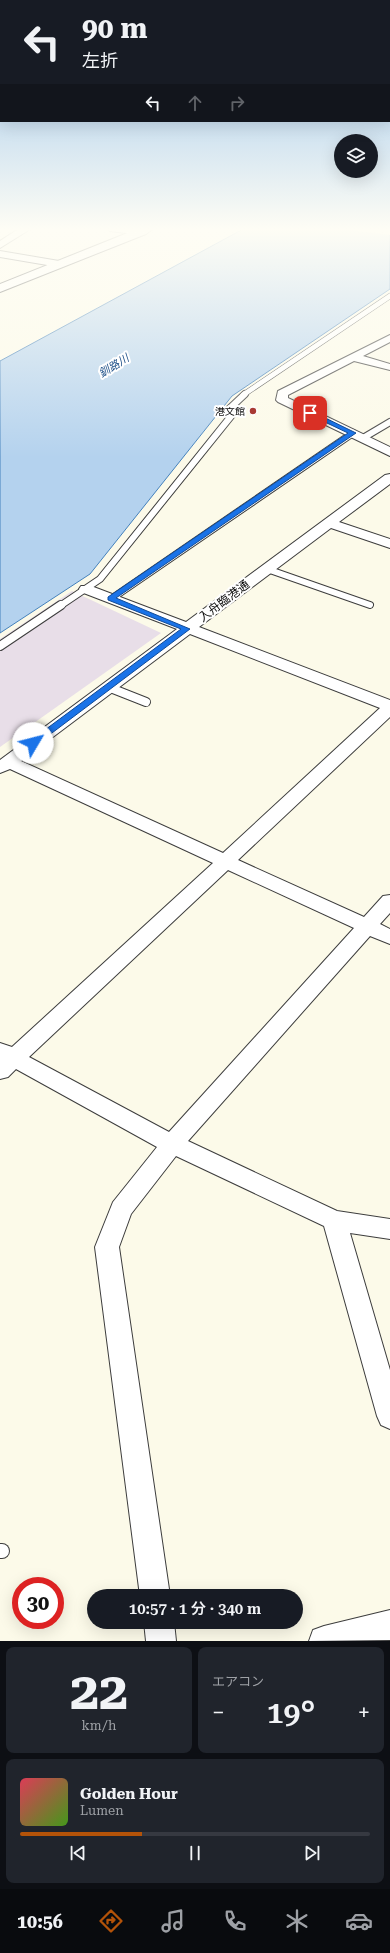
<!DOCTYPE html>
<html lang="ja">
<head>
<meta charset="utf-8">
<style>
  body { margin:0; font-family:"Roboto Serif","Noto Sans JP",serif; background:#20242c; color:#f1f3f6; height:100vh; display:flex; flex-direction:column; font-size:15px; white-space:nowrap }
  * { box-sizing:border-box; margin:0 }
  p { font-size:13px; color:#9ea1a6 }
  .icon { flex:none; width:22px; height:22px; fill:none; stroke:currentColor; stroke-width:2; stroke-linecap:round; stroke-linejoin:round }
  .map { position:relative; height:1641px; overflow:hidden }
  .details { display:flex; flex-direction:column; gap:6px; padding:6px; background:#0d0f14; flex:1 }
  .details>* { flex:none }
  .banner { position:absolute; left:0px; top:0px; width:390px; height:122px; box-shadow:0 4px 16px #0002; background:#171b24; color:#f1f3f6; overflow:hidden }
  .fabs { position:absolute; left:334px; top:134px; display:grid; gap:8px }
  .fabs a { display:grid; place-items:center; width:44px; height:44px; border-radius:50%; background:#171b24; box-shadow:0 4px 16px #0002; font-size:20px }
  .speed { position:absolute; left:12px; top:1577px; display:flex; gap:8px; font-size:20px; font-weight:700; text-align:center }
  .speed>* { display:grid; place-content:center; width:52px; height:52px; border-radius:50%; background:#171b24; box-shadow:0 4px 16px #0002; line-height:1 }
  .speed .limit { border:6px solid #d22; background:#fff; color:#111 }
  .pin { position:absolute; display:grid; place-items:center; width:34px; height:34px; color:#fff; margin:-17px; border-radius:8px; box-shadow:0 2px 6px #0006 }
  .me { position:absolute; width:44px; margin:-22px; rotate:53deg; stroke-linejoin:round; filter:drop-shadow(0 0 3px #0008) }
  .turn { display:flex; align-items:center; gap:14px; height:84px; padding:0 16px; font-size:18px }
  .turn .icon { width:52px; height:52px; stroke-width:2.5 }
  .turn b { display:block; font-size:28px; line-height:34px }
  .lanes { display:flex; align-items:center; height:38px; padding:0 16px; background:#0003; justify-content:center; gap:20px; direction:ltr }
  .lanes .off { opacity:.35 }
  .big { font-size:30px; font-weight:600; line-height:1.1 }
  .details .tile { flex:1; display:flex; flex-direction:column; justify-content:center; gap:6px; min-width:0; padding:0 14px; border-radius:8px; background:#20242c }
  .details .dial { align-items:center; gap:0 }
  .dial b { font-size:52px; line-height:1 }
  .song { display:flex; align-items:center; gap:12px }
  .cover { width:48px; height:48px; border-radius:6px; background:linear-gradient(135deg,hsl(350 70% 55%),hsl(100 70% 35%)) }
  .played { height:4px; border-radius:2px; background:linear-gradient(90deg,#b45309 35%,#363941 35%) }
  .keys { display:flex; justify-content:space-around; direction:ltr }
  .heat { display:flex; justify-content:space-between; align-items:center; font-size:22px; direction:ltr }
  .details .tiles { flex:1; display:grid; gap:6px; grid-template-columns:1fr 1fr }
  .tile:last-child { grid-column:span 2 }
  .trip { position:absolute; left:87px; top:1589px; width:216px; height:40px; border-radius:20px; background:#171b24; box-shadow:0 4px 16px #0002; font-weight:600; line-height:40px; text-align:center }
  .dock { display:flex; height:64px; justify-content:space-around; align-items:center; background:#090b0e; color:#9ea1a6 }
  .dock .icon { width:28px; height:28px }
  .dock .selected { color:#b45309 }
  .dock b { font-size:18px; color:#f1f3f6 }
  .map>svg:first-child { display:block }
</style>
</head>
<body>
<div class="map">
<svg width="390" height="1641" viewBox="0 0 390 1641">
  <rect width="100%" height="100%" fill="#fcfae9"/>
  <polygon fill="#e8dee8" points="72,591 161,633 0,747 0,639"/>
  <polygon fill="#b4d2ee" stroke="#4380bc" points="245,228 390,228 390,289 232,396 90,574 0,633 0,361"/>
  <polygon fill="#fcfae9" points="334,228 390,228 390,235"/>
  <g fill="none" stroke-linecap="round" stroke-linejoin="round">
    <g stroke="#3d3d3d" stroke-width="6">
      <polyline id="service-far3" points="243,395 390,296"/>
    </g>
    <g stroke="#3d3d3d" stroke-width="8">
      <g id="service-far2">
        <polyline points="363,438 390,422"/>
        <polyline points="267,569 370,605"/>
        <polyline points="111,599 353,433"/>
        <polyline points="60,606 100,579 232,415 229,409 245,394"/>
      </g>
    </g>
    <g stroke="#3d3d3d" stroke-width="10">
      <g id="service-far1">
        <polyline points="0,646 61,605"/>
        <polyline points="108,687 146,702"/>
      </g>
    </g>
    <g stroke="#3d3d3d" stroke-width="16">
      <polyline id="service" points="0,1551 2,1551"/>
    </g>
    <g stroke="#3d3d3d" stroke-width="2">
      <g id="minor">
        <polygon points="20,228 32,228 0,248 0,241"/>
        <polygon points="105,228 145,230 147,232 142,235 110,231"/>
        <polygon points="0,251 59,261 64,264 59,267 0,257"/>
        <polygon points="390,335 390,342 363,356 390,364 390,370 354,361 288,395 288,398 390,447 390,456 278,402 276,400 278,391"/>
        <path d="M 390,474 L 390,484 L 339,522 L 390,539 L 390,548 L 331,528 L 199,627 L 390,700 L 390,717 L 238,860 L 364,917 L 383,896 L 390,895 L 390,913 L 380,924 L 390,929 L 390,944 L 370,936 L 188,1141 L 337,1211 L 390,1219 L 390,1239 L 350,1233 L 390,1370 L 390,1429 L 381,1425 L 377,1416 L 324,1226 L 176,1156 L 131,1214 L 119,1247 L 170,1596 L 140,1596 L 95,1247 L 113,1202 L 157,1147 L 16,1069 L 8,1077 L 0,1079 L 0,1043 L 12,1047 L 213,863 L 10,769 L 0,773 L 0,760 L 177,629 L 81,592 L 79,589 L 81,586 L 91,586 L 186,622 L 385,475 ZM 190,634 L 380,708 L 223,853 L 21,761 ZM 228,870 L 354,928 L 169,1132 L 29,1057 Z"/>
        <polygon points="390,1610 390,1640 309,1641 313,1630 324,1626"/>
        <polygon points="144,1622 174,1622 176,1641 146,1641"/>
      </g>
    </g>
    <g stroke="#3d3d3d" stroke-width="2">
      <polygon id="tertiary" points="140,228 154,228 146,234 0,292 0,284"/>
    </g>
    <use href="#service-far3" stroke="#fff" stroke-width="5"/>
    <use href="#service-far2" stroke="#fff" stroke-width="6"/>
    <use href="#service-far1" stroke="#fff" stroke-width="8"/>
    <use href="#service" stroke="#fff" stroke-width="14"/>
    <use href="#minor" fill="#fff" fill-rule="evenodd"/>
    <use href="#tertiary" fill="#fff" fill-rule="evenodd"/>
  </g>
  <linearGradient id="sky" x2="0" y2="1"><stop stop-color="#93c0ea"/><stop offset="0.5" stop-color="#fefdf5"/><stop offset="1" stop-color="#fefdf5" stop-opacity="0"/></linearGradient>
  <rect width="390" height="458" fill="url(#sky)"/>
  <polygon fill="#1a73e8" stroke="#114b97" points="308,412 313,412 356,433 116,598 190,629 36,745 30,745 30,741 181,629 108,600 108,597 348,433 308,414"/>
  <circle fill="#a83933" stroke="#fff" stroke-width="1.5" cx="253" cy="411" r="4"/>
  <g text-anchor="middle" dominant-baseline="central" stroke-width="4" stroke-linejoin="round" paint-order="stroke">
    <g font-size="10" fill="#0a0a0a" stroke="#fff" text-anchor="end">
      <text x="245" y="411">港文館</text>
    </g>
    <g font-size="11" font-style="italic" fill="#23548b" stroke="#fff">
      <text transform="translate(114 366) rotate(-32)">釧路川</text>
    </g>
    <g font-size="12" fill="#0a0a0a" stroke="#fff">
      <text transform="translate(224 601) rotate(-37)">入舟臨港通</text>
    </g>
  </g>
</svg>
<div class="fabs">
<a><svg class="icon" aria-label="layers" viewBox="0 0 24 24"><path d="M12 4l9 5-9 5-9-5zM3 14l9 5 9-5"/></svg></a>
</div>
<div class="speed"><div class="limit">30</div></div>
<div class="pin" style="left:310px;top:413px;background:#d93025"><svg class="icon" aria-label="arrive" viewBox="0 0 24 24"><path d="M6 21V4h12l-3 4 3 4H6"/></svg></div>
<svg class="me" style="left:33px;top:743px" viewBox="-20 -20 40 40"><circle r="19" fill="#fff"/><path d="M0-13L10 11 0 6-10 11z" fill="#1a73e8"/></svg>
<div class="trip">10:57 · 1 分 · 340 m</div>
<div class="banner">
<div class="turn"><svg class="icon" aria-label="left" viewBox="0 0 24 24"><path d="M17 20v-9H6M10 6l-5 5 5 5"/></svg><div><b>90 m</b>左折</div></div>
<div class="lanes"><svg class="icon" aria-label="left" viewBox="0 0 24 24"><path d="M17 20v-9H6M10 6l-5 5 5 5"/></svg><svg class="icon off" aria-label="ahead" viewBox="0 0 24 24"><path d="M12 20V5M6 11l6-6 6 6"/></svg><svg class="icon off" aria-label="right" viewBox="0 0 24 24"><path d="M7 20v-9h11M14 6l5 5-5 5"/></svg></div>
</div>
</div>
<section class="details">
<div class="tiles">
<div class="tile dial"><b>22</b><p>km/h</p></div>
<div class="tile"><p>エアコン</p>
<div class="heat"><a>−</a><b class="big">19°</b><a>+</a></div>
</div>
<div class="tile">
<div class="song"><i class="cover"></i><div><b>Golden Hour</b><p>Lumen</p></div></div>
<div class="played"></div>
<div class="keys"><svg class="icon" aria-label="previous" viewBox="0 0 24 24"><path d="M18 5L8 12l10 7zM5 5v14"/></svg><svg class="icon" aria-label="pause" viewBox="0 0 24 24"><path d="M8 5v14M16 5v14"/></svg><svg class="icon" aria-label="next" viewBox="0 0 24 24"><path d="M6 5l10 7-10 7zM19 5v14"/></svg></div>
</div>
</div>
</section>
<nav class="dock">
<b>10:56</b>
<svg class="icon selected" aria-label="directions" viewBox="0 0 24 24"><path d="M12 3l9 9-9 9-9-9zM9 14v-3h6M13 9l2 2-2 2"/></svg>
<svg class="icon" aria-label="music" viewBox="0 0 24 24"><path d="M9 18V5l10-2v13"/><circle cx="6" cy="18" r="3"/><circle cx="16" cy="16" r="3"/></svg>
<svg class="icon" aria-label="phone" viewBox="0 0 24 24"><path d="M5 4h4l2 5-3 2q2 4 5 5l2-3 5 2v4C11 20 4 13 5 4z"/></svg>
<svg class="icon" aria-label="climate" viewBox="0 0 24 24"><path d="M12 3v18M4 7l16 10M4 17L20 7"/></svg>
<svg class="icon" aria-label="car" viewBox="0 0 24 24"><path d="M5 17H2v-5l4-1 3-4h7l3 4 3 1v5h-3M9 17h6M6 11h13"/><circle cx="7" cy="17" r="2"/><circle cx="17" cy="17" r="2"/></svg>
</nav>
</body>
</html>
